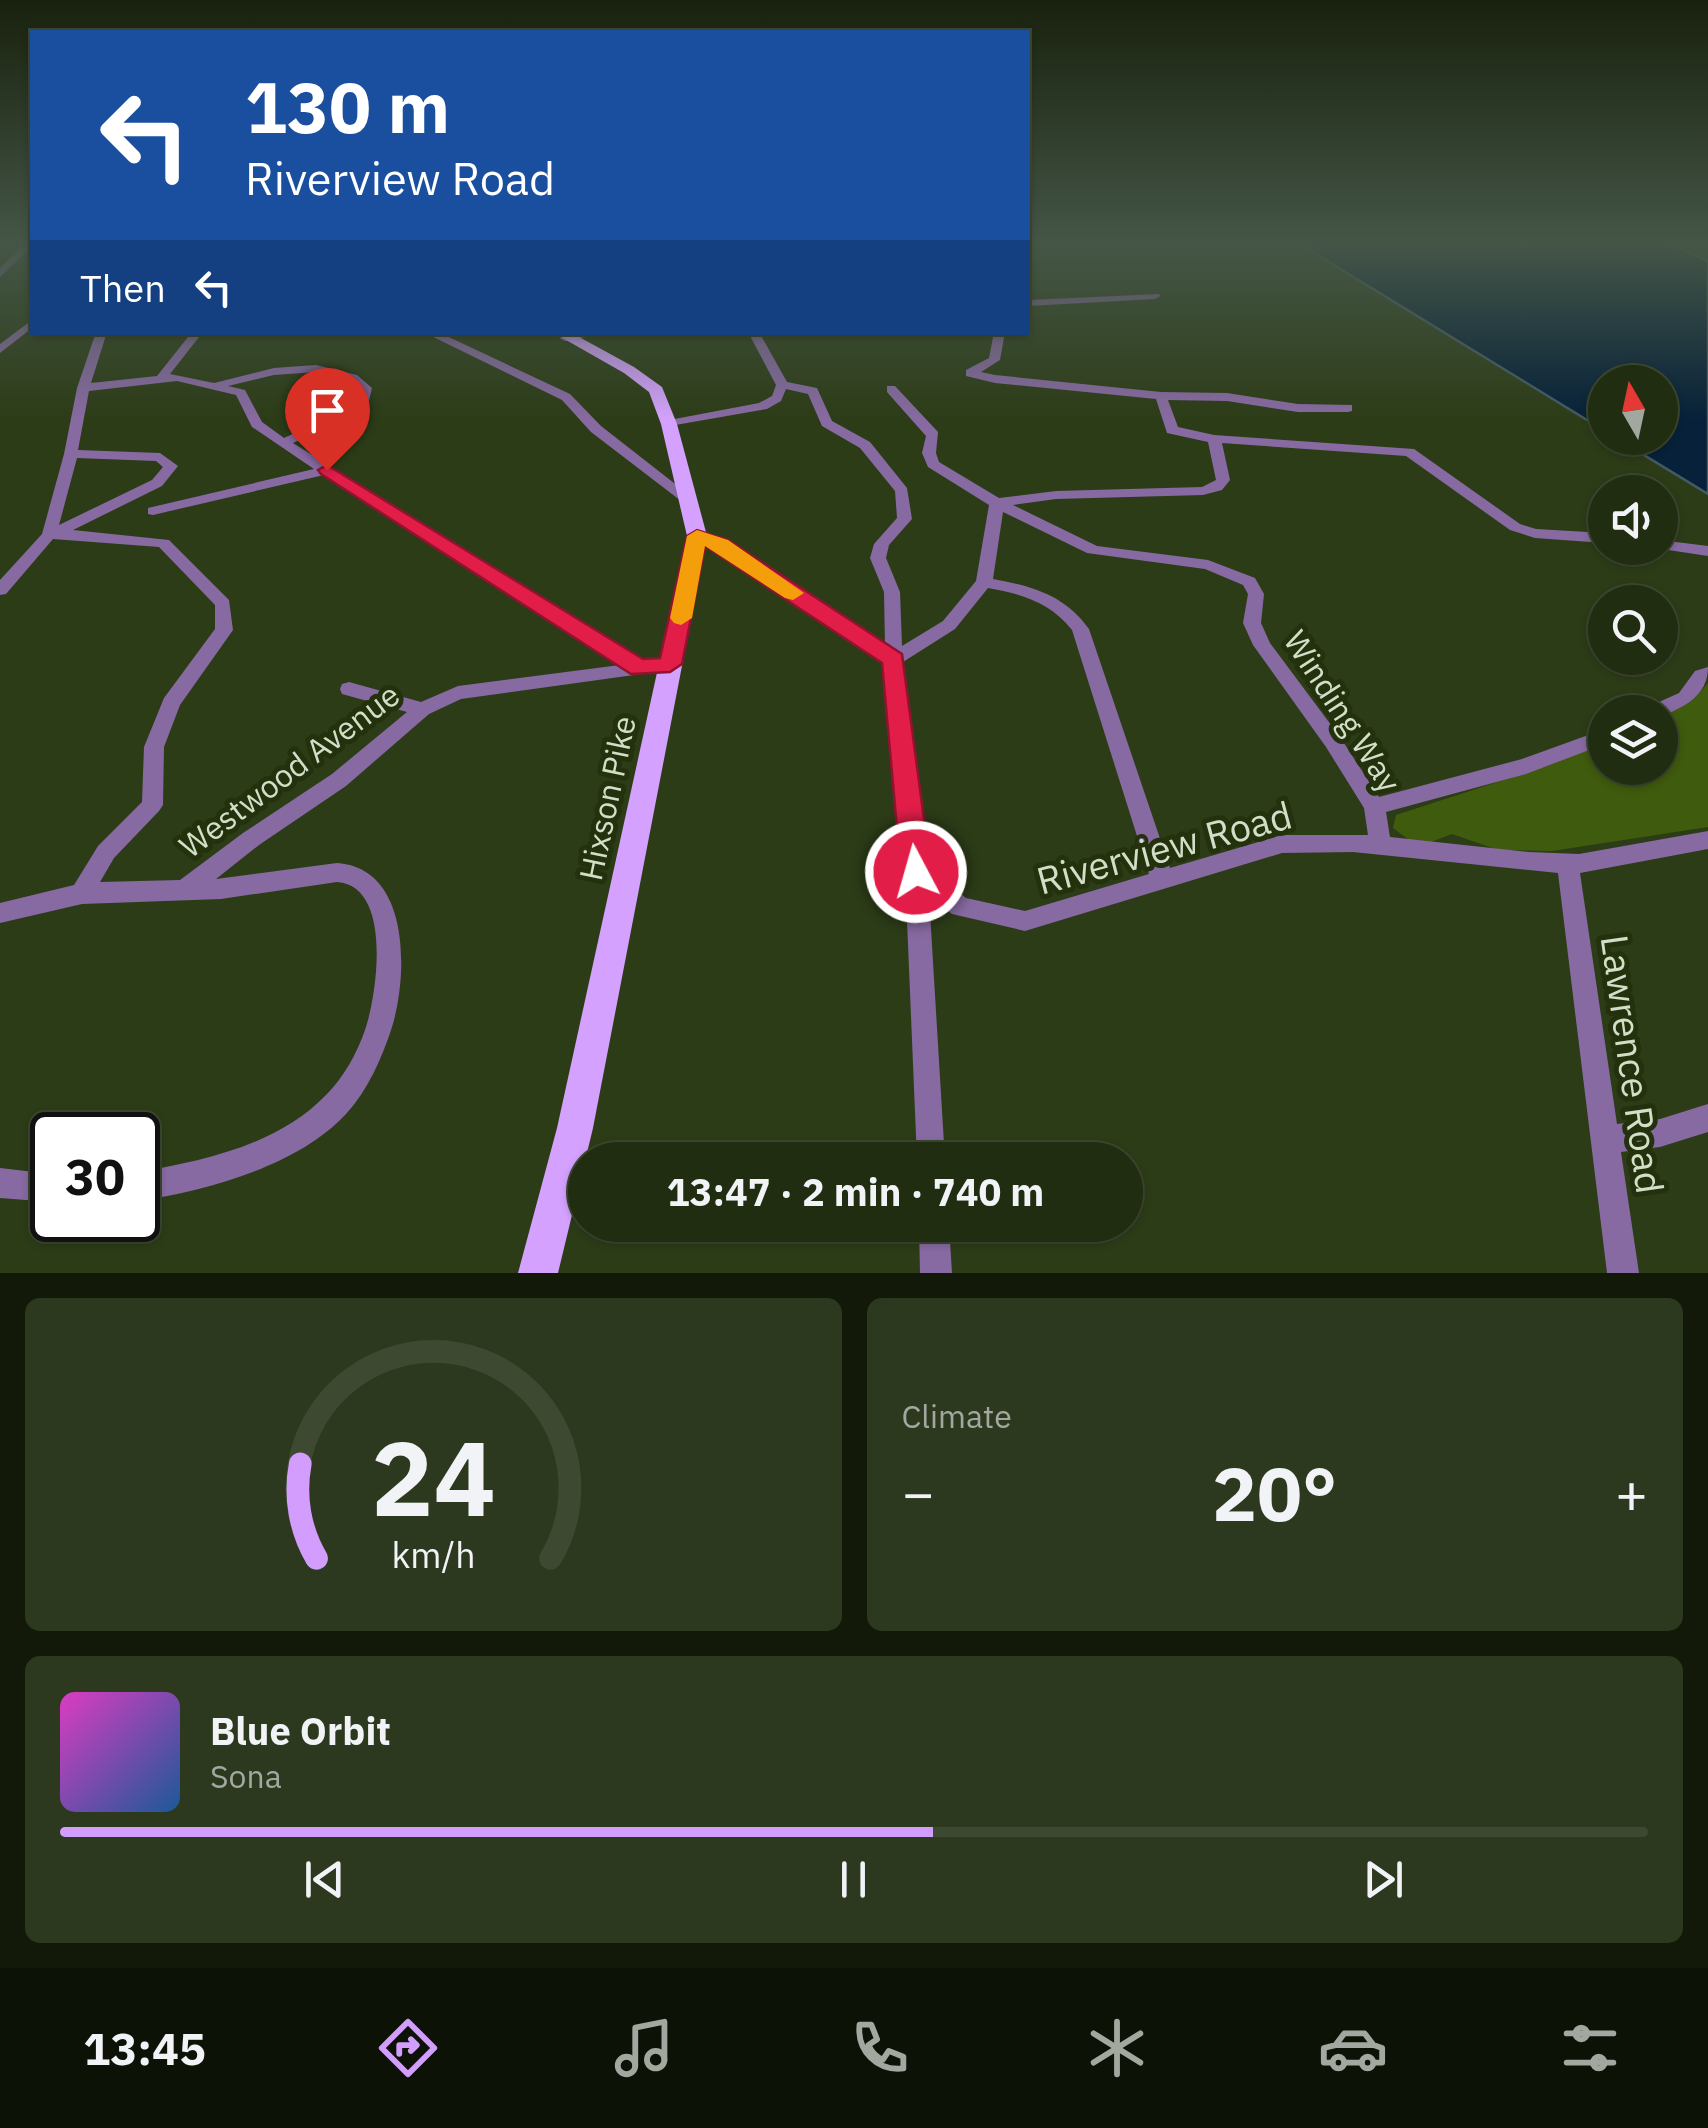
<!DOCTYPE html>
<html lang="en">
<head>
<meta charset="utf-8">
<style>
  body { margin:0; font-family:"IBM Plex Sans",sans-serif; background:#2d391f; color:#f1f3f6; height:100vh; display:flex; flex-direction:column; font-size:38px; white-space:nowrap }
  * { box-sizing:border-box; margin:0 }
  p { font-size:32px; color:#a2a89f }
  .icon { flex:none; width:55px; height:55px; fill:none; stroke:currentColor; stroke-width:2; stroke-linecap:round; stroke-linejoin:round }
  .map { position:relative; height:1273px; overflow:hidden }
  .sheet { display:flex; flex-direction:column; gap:25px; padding:25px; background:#121909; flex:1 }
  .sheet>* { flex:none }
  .banner { position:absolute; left:30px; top:30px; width:1000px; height:305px; border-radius:0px; box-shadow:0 2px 8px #0004,0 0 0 2px #3e4931; background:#1a4fa0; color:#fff; overflow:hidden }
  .needle { width:65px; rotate:351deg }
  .controls { position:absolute; left:1588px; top:365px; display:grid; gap:20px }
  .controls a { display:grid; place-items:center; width:90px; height:90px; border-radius:50%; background:#212d11; box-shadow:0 2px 8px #0004,0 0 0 2px #3e4931; font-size:50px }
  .speed { position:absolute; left:30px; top:1112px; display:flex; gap:20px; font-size:50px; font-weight:700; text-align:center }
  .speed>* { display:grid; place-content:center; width:130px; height:130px; border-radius:50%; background:#212d11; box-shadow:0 2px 8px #0004,0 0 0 2px #3e4931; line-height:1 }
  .speed .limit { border:5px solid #111; border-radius:15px; background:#fff; color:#111 }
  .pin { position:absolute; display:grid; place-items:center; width:85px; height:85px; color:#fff; margin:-102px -42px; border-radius:50% 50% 50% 0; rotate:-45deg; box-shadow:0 0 10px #0007 }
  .pin .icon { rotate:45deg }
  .me { position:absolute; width:110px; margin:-55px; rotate:354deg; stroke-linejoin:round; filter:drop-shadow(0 0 8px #0008) }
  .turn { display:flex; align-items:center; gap:35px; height:210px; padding:0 50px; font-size:45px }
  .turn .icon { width:130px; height:130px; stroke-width:2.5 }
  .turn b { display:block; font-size:70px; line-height:85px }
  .then { display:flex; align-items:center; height:95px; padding:0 50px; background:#0003; gap:20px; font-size:38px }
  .big { font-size:75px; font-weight:800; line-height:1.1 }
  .sheet .widget { flex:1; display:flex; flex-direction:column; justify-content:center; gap:15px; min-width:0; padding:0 35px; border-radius:15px; background:#2d391f }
  .sheet .dial { align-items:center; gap:0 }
  .dial svg { height:260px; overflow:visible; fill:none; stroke:#3e4931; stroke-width:7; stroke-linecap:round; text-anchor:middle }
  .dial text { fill:#f1f3f6; stroke:none }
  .song { display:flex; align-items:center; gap:30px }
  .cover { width:120px; height:120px; border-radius:15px; background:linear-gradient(135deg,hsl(310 70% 55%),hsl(210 70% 35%)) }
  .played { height:10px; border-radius:5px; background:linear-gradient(90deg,#d29dfd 55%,#3e4931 55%) }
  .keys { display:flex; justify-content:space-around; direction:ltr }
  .heat { display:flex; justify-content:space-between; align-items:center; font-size:55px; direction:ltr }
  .sheet .tiles { flex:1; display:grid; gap:25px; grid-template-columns:1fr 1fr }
  .widget:last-child { grid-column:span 2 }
  .trip { position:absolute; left:568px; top:1142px; width:575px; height:100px; border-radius:50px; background:#212d11; box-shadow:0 2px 8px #0004,0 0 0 2px #3e4931; font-weight:800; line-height:100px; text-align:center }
  .dock { display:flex; height:160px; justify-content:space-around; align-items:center; background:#0d1207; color:#a2a89f }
  .dock .icon { width:70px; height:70px }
  .dock .current { color:#d29dfd }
  .dock b { font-size:45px; color:#f1f3f6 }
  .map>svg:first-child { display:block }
</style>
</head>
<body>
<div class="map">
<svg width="1708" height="1273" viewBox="0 0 1708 1273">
  <rect width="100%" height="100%" fill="#2c3c17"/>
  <polygon fill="#3f5b0d" points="1708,683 1708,827 1552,851 1498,850 1452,834 1431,842 1409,840 1393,828 1396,815 1547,766 1605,742 1605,768 1660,768 1660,717 1696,697"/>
  <polygon fill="#062139" stroke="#445a64" stroke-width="2.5" points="1298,243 1668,243 1708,261 1708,494 1616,438 1660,438 1660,382 1605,382 1605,431"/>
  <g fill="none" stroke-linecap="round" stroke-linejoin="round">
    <g fill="#886aa2" fill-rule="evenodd">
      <polygon points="18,243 27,243 29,249 0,277 0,268 19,249"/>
      <polygon points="1159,294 1160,296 1155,299 1028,306 1028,300"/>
      <polygon points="32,320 32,328 0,353 0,344"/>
      <path d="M 96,332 L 107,332 L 91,383 L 157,376 L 192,332 L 203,332 L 170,374 L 214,383 L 274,368 L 316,365 L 357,375 L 372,388 L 367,409 L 293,443 L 642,662 L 670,658 L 679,664 L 670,670 L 461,699 L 429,714 L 346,786 L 259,845 L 216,879 L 337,863 C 411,868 408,975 392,1027 C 382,1058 368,1090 346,1114 C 298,1166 206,1191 138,1201 L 138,1172 C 203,1161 278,1145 326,1095 C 344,1077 357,1053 365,1030 C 377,995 393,886 337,882 L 221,899 L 82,904 L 0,923 L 0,903 L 74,885 L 98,846 L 142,802 L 144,747 L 164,698 L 215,629 L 215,605 L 159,547 L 53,539 L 6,594 L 0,595 L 0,580 L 42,534 L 64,454 L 77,388 ZM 316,372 L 349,380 L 360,389 L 357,404 L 284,438 L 262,422 L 245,390 L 228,386 L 274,375 ZM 177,381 L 236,395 L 252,427 L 314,469 L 148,508 L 148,514 L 153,515 L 324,475 L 620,665 L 458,686 L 421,702 L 349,682 L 342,684 L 340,689 L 342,694 L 407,712 L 332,774 L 243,833 L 180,880 L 100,882 L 114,858 L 159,811 L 163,805 L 164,747 L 180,705 L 233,630 L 229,600 L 169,540 L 73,530 L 162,486 L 178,466 L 160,453 L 78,450 L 89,391 ZM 77,458 L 156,461 L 163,467 L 152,480 L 59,525 Z"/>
      <polygon points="423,332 438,332 570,394 601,426 697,501 690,505 685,504 591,432 562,400"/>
      <polygon points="580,332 612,332 565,341 559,338"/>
      <path d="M 748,332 L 759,332 L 787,382 L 817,388 L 832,421 L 870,442 L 907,488 L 912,519 L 889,545 L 886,558 L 900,592 L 902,646 L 943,621 L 976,581 L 989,505 L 928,467 L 922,453 L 926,436 L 887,392 L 887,386 L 895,386 L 938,432 L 936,453 L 939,462 L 999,498 L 1056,491 L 1202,487 L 1216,480 L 1208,442 L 1167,433 L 1156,399 L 995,383 L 966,376 L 966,370 L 989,358 L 994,332 L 1005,332 L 1000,360 L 981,372 L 995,375 L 1161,392 L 1227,393 L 1298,404 L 1352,405 L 1352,411 L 1348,412 L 1298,412 L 1227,401 L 1168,400 L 1178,427 L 1214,435 L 1414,449 L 1520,524 L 1536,529 L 1605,533 L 1605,543 L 1535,538 L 1510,530 L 1406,456 L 1222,443 L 1230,480 L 1222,490 L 1203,495 L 1056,499 L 1013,505 L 1097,546 L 1208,560 L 1255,578 L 1264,594 L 1261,623 L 1270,643 L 1340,737 L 1379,797 L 1522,759 L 1605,729 L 1605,744 L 1526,774 L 1386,812 L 1390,837 L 1529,852 L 1579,854 L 1708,831 L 1708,849 L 1580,873 L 1617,1124 L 1660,1119 L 1708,1104 L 1708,1132 L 1660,1147 L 1621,1152 L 1639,1273 L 1607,1273 L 1558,873 L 1353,852 L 1282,853 L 1025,931 L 952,914 L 929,896 L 945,1160 L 917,1160 L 905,872 L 885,663 L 715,548 L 689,536 L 697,531 L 725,542 L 885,646 L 884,592 L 870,558 L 874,544 L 897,518 L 895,491 L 860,448 L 822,426 L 808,394 L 786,389 L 781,401 L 767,409 L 664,427 L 664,421 L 759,403 L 772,396 L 776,385 ZM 1003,512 L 1087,553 L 1205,569 L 1243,585 L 1248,594 L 1243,623 L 1253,645 L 1326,747 L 1364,808 L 1368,835 L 1282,835 L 1170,868 L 1089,629 C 1065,595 1032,586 993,579 ZM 988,588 C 1021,594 1050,602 1072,630 L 1149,874 L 1025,911 L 966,898 L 927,867 L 903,662 L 955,629 Z"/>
      <polygon points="1660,540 1708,546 1708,556 1655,548 1660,548"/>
      <path d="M 1708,667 C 1708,696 1684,707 1660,717 L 1660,712 L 1646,712 L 1648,707 L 1679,693 L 1695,671 Z"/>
      <polygon points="0,1168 52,1174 52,1202 0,1198"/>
      <polygon points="919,1225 949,1225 952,1273 920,1273"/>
    </g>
    <polygon fill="#d4a2fe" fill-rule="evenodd" points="552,332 570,332 634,367 662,387 677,424 707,536 593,1128 558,1273 518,1273 557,1128 687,536 661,424 649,392 624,373"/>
  </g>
  <linearGradient id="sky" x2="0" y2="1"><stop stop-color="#18210d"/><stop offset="0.58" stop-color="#455647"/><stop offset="1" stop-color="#455647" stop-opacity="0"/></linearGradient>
  <rect width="1708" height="421" fill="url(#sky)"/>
  <polygon fill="#e11d48" stroke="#92132f" stroke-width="2.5" points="327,465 643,659 660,658 687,536 697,530 728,540 902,654 931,872 926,881 916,884 906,881 901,872 882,663 705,546 682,664 670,672 631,674 321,474 318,470"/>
  <polygon fill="#f59e0b" points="697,530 728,540 804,593 793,600 785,598 705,546 692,618 681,625 674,623 670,618 687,536"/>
  <g text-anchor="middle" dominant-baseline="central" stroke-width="10" stroke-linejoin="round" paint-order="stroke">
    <g font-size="32" fill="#d3dec8" stroke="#23320c">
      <text transform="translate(1343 711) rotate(57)">Winding Way</text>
      <text transform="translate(289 770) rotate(-37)">Westwood Avenue</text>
      <text transform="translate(607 798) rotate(-78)">Hixson Pike</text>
    </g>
    <g font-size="38" fill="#d3dec8" stroke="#23320c">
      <text transform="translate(1164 847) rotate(-15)">Riverview Road</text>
      <text transform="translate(1633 1064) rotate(82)">Lawrence Road</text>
    </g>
  </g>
</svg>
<div class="controls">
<a><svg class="needle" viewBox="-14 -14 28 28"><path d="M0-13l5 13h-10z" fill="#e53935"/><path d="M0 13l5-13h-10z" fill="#a2a89f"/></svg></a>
<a><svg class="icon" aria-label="sound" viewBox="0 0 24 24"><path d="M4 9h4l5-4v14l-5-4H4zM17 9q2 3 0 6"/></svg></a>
<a><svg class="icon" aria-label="search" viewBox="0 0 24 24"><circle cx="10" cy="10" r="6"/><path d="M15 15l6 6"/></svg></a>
<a><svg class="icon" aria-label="layers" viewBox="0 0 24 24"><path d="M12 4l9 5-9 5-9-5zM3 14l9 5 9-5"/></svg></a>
</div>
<div class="speed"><div class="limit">30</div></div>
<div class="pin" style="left:327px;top:470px;background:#d93025"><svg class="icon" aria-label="arrive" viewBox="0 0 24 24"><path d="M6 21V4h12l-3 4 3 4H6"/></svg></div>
<svg class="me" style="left:916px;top:872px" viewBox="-20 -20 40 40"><circle r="17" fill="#e11d48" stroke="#fff" stroke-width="3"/><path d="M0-11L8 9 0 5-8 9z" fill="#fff"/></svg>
<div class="trip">13:47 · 2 min · 740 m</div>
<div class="banner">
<div class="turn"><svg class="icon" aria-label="left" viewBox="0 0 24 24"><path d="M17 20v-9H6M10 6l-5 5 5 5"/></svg><div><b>130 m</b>Riverview Road</div></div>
<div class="then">Then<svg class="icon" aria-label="left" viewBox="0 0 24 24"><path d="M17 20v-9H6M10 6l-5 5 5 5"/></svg></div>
</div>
</div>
<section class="sheet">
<div class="tiles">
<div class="widget dial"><svg viewBox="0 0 100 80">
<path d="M14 69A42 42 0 1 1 86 69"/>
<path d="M14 69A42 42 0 0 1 9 40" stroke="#d29dfd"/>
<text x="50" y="56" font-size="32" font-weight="700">24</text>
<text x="50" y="72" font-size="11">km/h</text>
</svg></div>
<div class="widget"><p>Climate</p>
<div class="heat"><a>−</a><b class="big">20°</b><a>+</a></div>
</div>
<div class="widget">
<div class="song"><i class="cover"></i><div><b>Blue Orbit</b><p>Sona</p></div></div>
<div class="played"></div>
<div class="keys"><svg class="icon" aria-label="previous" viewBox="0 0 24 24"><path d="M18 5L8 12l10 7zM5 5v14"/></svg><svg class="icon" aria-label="pause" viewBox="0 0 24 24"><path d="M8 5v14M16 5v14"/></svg><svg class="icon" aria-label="next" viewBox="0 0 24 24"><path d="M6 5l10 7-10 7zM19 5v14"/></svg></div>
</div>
</div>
</section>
<nav class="dock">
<b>13:45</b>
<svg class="icon current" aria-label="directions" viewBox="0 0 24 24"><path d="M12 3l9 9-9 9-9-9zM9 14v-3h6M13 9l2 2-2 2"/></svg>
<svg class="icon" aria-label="music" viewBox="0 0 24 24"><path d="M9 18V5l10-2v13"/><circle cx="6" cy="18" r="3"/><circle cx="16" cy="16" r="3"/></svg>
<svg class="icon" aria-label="phone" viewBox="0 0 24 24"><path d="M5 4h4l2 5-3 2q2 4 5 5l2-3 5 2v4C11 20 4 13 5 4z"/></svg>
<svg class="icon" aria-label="climate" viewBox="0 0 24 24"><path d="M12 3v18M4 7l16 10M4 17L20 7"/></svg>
<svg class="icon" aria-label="car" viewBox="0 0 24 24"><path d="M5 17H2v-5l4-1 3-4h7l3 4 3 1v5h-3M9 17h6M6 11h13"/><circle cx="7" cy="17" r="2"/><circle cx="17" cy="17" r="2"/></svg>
<svg class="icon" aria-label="filters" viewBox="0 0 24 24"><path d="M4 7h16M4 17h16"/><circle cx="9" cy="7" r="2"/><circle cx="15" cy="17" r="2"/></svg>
</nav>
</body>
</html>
